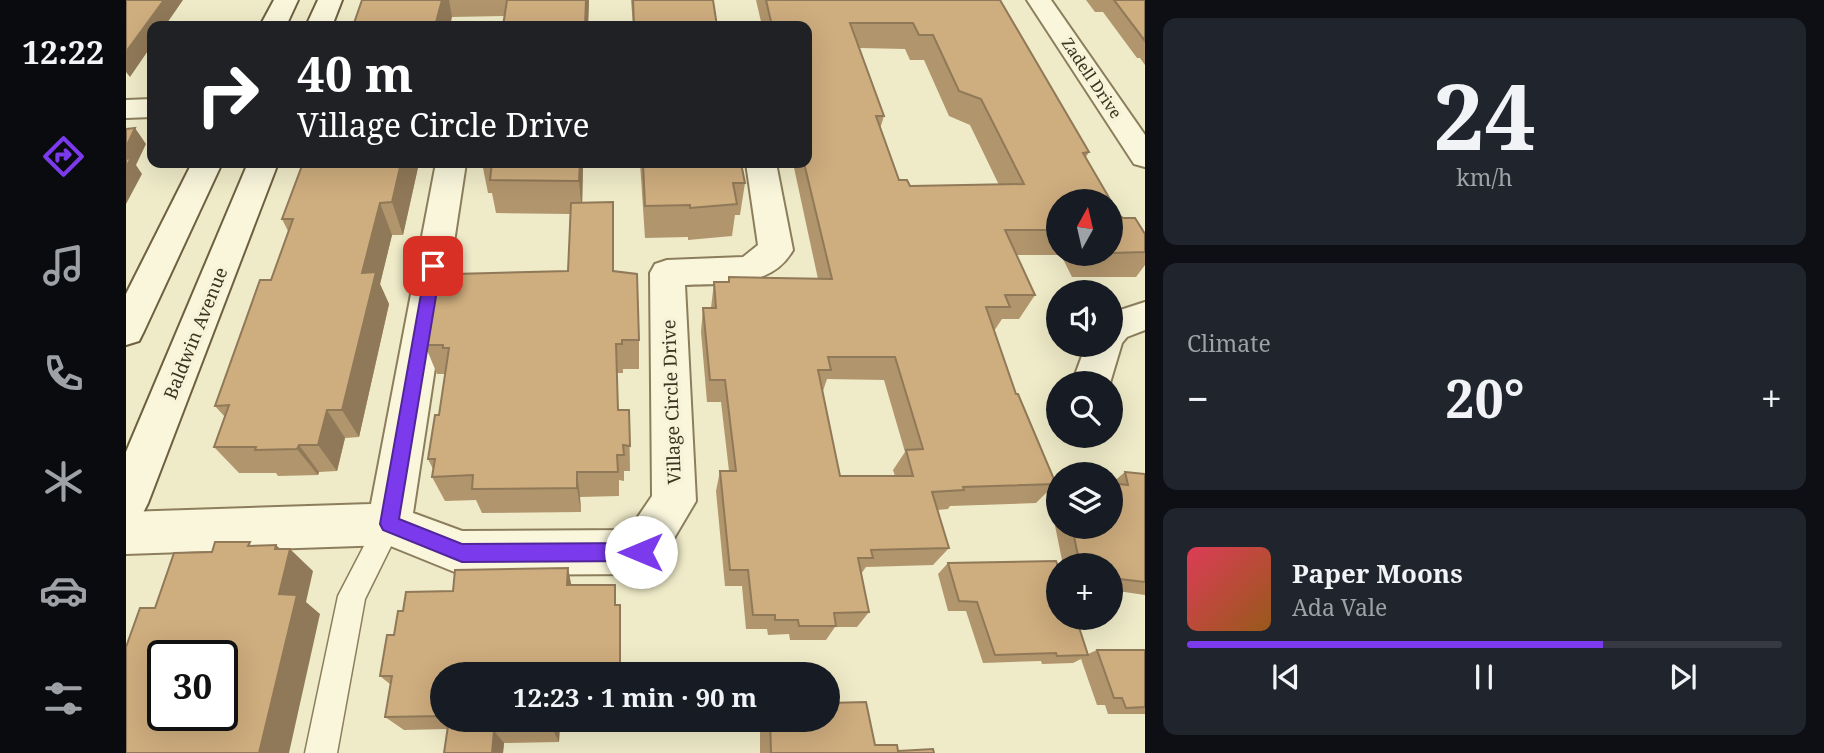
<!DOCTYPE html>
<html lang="en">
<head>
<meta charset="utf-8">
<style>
  body { margin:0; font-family:"Noto Serif",serif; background:#20242c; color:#f1f3f6; height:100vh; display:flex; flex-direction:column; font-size:26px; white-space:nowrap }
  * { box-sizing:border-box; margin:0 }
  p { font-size:23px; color:#9ea1a6 }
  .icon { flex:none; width:38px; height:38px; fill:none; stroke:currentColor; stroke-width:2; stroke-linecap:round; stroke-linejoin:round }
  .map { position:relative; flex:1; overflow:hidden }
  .sheet { display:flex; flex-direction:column; gap:18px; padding:18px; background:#0d0f14; width:679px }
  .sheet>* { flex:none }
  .banner { position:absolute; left:21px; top:21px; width:665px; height:147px; border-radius:14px; box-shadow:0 7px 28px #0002; background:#202124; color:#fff; overflow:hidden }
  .needle { width:46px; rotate:8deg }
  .tools { position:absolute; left:920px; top:189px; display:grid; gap:14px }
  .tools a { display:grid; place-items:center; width:77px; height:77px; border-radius:50%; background:#171b24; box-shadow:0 7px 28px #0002; font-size:35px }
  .speed { position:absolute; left:21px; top:640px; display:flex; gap:14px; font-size:35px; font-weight:700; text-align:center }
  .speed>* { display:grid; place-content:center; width:91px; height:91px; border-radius:50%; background:#171b24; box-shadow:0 7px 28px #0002; line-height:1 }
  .speed .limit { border:4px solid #111; border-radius:10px; background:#fff; color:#111 }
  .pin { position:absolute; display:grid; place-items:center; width:60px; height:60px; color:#fff; margin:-30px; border-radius:14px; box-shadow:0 4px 10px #0006 }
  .me { position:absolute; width:77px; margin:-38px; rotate:270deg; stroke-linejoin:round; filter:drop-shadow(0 0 5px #0008) }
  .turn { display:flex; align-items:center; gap:24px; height:147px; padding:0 35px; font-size:32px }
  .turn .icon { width:91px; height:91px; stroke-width:2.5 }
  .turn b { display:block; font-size:49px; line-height:60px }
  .big { font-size:52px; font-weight:700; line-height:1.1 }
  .sheet .tile { flex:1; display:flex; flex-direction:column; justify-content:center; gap:10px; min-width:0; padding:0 24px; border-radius:14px; background:#20242c }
  .sheet .dial { align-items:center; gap:0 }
  .dial b { font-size:91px; line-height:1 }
  .song { display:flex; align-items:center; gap:21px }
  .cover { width:84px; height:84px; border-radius:10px; background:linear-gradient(135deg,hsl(350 70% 55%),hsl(30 70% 35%)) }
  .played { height:7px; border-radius:4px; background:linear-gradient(90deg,#7c3aed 70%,#363941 70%) }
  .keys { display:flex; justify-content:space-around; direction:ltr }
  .heat { display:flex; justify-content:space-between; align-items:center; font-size:38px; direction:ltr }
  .trip { position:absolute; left:304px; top:662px; width:410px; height:70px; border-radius:35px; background:#171b24; box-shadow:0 7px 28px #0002; font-weight:700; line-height:70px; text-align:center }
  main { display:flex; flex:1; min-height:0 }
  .dock { display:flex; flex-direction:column; width:126px; justify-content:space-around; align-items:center; background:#090b0e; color:#9ea1a6 }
  .dock .icon { width:49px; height:49px }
  .dock .selected { color:#7c3aed }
  .dock b { font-size:32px; color:#f1f3f6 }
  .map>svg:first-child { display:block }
</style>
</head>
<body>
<main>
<nav class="dock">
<b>12:22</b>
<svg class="icon selected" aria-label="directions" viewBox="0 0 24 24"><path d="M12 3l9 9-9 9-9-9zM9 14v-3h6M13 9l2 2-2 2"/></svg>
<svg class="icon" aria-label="music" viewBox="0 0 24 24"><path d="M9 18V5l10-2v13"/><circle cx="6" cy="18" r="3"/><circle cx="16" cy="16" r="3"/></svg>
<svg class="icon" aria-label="phone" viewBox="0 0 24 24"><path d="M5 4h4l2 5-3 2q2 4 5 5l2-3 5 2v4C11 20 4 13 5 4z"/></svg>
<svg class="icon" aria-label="climate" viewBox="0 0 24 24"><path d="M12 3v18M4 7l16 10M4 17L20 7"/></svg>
<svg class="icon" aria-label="car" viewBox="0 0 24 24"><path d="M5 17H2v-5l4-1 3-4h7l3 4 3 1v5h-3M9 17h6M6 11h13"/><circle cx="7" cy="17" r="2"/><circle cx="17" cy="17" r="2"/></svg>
<svg class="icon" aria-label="filters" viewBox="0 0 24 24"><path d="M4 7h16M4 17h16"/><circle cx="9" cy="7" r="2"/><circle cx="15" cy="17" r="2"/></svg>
</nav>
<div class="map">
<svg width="1019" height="753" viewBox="0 0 1019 753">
  <rect width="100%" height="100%" fill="#efebc8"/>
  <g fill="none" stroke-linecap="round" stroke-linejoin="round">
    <g stroke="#8c7e5c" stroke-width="3">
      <polygon id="lane" points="263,512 272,515 276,524 239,599 211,753 179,753 212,596 254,515"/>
    </g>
    <g stroke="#8c7e5c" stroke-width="4">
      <g id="street">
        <polygon points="901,0 925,0 1019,135 1019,167 1008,164"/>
        <polygon points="26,99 26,117 0,118 0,100"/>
        <path d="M 310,163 L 340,163 L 287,513 L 336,531 L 503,530 L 526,496 L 524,273 L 529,264 L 541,260 L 617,257 L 632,245 L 620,163 L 650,163 L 667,250 C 645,289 597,283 559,285 L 570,501 L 531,567 L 515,574 L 336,575 L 262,545 L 0,554 L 0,512 L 245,504 Z"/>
        <polygon points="1019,302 1019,330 1001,337 996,343 984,383 946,383 960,345 985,345 985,313"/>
      </g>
    </g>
    <g stroke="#6e5f3f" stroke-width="4">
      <g id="secondary">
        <polygon points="148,0 172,0 160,26 134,26"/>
        <polygon points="192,0 216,0 206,26 180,26"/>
        <polygon points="66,163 96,163 18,331 13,341 0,345 0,294"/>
        <polygon points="122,163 152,163 22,503 15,517 0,523 0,452"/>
      </g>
    </g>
    <use href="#lane" fill="#f9f6dc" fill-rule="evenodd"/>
    <use href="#street" fill="#f9f6dc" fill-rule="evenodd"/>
    <use href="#secondary" fill="#f9f6dc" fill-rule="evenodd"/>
  </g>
  <g fill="#b1956c" fill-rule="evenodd">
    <polygon points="236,0 463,0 462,26 377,26 378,16 326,17"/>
    <polygon points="505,0 587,0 591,26 507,26"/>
    <path d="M 630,0 L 874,0 L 963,152 L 933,201 L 933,254 L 985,254 L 985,202 L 992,214 L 1019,234 L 1019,265 L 1010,277 L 946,277 L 935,255 L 890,255 L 909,295 L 893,319 L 876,319 L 868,331 L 890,394 L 929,482 L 933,479 L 933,527 L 985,527 L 986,483 L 999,472 L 1019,474 L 1019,595 L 985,590 L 985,565 L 937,565 L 922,491 L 910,503 L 824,506 L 822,509 L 811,510 L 823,548 L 807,565 L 740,567 L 735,574 L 743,612 L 731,627 L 709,627 L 700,640 L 664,640 L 663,634 L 642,635 L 641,629 L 620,629 L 616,586 L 599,586 L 590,491 L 594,471 L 603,471 L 595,402 L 581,402 L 575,332 L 577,308 L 585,308 L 588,282 L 602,282 L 603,277 L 692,279 L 667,163 L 681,163 L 681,26 L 636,26 ZM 733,48 L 779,49 L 784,60 L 798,60 L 823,116 L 844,125 L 873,185 L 784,186 L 773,180 L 754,129 L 758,116 ZM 701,379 L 758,380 L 779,452 L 767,470 L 769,476 L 714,476 L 697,391 Z"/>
    <polygon points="960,0 1019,0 1019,65 1014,58 1011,58 977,12 969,12"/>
    <polygon points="293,163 277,235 266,235 254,284 263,304 233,437 219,438 211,471 193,472 192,475 152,476 150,473 113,473 88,447 99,417 89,406 145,280 162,231 156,219"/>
    <polygon points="356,163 457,163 456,203 487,202 488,271 513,340 513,369 497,369 497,373 491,373 492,410 503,410 504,471 498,471 498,481 493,480 493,496 454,497 455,512 356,513 350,500 319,501 306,477 307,469 302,459 313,415 319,374 311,374 299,345 442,271 444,214 370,213 366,193 362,193"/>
    <polygon points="514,163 615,163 619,183 614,215 609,215 606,236 562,240 562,237 519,238"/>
    <polygon points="822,563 962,654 971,650 1019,650 1019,714 982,714 979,705 971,705 955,659 947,663 916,664 915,661 857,663 840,611 822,611 812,574"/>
    <polygon points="446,585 491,605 494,605 495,674 317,674 317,719 495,719 495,722 434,723 433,742 378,743 377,753 318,753 322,729 278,730 259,717 265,685 254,676 277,611 327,591"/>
    <polygon points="634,719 702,719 749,745 772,751 808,753 634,753"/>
  </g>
  <g fill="#907958">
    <polygon points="38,0 57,0 39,26 26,26 26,45 4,77 0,72 0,52"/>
    <polygon points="316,0 323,0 326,17 324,26 309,26"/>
    <polygon points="460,0 463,0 462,26 459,26"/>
    <polygon points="9,128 20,144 10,165 16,174 0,204 0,147"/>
    <polygon points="275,163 293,163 277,235 266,202"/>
    <polygon points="454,163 457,163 456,214 453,181"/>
    <polygon points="254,203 266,235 254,284 263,304 233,437 216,410 236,273"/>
    <polygon points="201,410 219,438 211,471 192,445"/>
    <polygon points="173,445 193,472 192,475 171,449"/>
    <polygon points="451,472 454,497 455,512 451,488"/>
    <polygon points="150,545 162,556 164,549 187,571 180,602 194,614 163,753 133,753 153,594 149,549"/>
    <polygon points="442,568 446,588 441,585"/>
    <polygon points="494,605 495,624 495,674 494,674"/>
    <polygon points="427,719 432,719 434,723 433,742 427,730"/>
    <polygon points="368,731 378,743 377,753 366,753"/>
  </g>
  <g fill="#cead7e" stroke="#907958" stroke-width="2" fill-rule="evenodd">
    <polygon points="0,0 38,0 0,52"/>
    <polygon points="236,0 316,0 309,26 227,26"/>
    <polygon points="381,0 460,0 459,26 377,26"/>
    <polygon points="507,0 587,0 591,26 508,26"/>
    <path d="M 640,0 L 874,0 L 963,152 L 957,153 L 985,201 L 933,201 L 933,230 L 879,230 L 909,295 L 879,295 L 884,307 L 860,307 L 890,394 L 892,394 L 930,484 L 837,487 L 838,490 L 806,492 L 823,548 L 745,550 L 747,558 L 732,558 L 743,612 L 708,613 L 710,626 L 673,626 L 672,620 L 649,620 L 649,615 L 627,615 L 622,570 L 604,570 L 594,471 L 610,471 L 599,380 L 584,380 L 577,308 L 590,308 L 588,282 L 603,282 L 603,277 L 706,279 L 678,163 L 681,163 L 681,26 L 646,26 ZM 724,23 L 787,23 L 793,35 L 807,35 L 833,91 L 855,99 L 898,184 L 784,186 L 781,180 L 773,180 L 750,116 L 758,116 ZM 702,357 L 769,357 L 797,449 L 780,450 L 787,476 L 714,476 L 692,370 L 705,370 Z"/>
    <polygon points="988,0 1019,0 1019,41"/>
    <polygon points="9,128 0,147 0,129"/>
    <polygon points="5,158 0,167 0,159"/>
    <polygon points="177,163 275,163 266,202 254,203 236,273 250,272 216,410 201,410 192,445 173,445 171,449 129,450 130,447 88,447 103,405 89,406 134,280 145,280 167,219 156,219"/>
    <polygon points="366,163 454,163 453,181 364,180"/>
    <polygon points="517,163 615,163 619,183 607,183 611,204 564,208 564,205 519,206"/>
    <polygon points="487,202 487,271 511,274 513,340 496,340 496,344 490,344 492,410 503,410 504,446 497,445 498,455 491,455 492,472 451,472 451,488 346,489 347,475 306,477 309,459 302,459 309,415 313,415 323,348 317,348 317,345 299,345 311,278 328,277 328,274 442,271 445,203"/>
    <polygon points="985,202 992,214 997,218 1009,218 1019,234 1019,252 985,253"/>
    <polygon points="999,472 1019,474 1019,582 985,578 985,565 954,565 946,527 985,527 985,483 1002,485"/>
    <path d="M 89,542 L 124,542 L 122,546 L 150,545 L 149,549 L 164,549 L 153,594 L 171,595 L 133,753 L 0,753 L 0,647 L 14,608 L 29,608 L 48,553 L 86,552 ZM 37,656 L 96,656 L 96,716 L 37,716 Z"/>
    <polygon points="930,561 933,569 933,618 950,618 962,655 931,656 930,653 869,655 851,602 833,601 822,563"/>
    <polygon points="442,568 441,585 489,585 489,605 494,605 494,674 317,674 317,716 259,717 266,676 254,676 261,635 268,635 272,611 277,611 280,592 327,591 329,570"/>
    <polygon points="971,650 1019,650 1019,707 1000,708 996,698 988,698"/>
    <polygon points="740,702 749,745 771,745 772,751 807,749 808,753 645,753 644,719 702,719 702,703"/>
    <polygon points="323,719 427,719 427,730 368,731 366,753 318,753"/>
  </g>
  <polygon fill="#7c3aed" stroke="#51269a" stroke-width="2" points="307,261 315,266 273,519 336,544 515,543 521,545 524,552 521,558 515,561 336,562 257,530 254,524 300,266"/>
  <g text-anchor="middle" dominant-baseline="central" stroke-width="7" stroke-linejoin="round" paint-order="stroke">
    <g font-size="16" fill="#3c3320" stroke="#f6f3d8">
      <text transform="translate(966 78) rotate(56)">Zadell Drive</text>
    </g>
    <g font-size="18" fill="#3c3320" stroke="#f6f3d8">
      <text transform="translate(69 333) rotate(-68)">Baldwin Avenue</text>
      <text transform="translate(545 402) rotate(-92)">Village Circle Drive</text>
    </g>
  </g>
</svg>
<div class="tools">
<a><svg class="needle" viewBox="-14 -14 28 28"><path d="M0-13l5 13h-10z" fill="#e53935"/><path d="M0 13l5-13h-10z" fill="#9ea1a6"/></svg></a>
<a><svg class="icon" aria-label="sound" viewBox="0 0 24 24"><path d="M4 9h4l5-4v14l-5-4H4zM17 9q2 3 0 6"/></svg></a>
<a><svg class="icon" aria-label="search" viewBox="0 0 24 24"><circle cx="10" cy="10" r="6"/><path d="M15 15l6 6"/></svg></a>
<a><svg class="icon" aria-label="layers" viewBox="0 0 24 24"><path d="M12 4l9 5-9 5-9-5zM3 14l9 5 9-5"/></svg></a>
<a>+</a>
</div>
<div class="speed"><div class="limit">30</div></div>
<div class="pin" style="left:307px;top:266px;background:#d93025"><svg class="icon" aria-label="arrive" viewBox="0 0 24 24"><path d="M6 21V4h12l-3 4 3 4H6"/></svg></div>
<svg class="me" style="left:515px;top:552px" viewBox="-20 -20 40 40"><circle r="19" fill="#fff"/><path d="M0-13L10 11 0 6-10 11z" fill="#7c3aed"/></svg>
<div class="trip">12:23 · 1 min · 90 m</div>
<div class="banner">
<div class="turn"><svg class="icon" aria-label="right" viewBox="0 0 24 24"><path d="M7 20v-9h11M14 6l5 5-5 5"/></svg><div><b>40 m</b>Village Circle Drive</div></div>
</div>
</div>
<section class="sheet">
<div class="tile dial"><b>24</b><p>km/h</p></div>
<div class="tile"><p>Climate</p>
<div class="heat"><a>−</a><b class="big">20°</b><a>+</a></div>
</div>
<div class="tile">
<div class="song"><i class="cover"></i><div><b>Paper Moons</b><p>Ada Vale</p></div></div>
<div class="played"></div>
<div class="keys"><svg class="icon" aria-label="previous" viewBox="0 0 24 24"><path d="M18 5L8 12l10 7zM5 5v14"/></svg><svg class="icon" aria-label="pause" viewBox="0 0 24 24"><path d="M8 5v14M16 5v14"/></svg><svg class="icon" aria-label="next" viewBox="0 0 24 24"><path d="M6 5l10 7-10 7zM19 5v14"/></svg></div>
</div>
</section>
</main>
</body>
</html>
